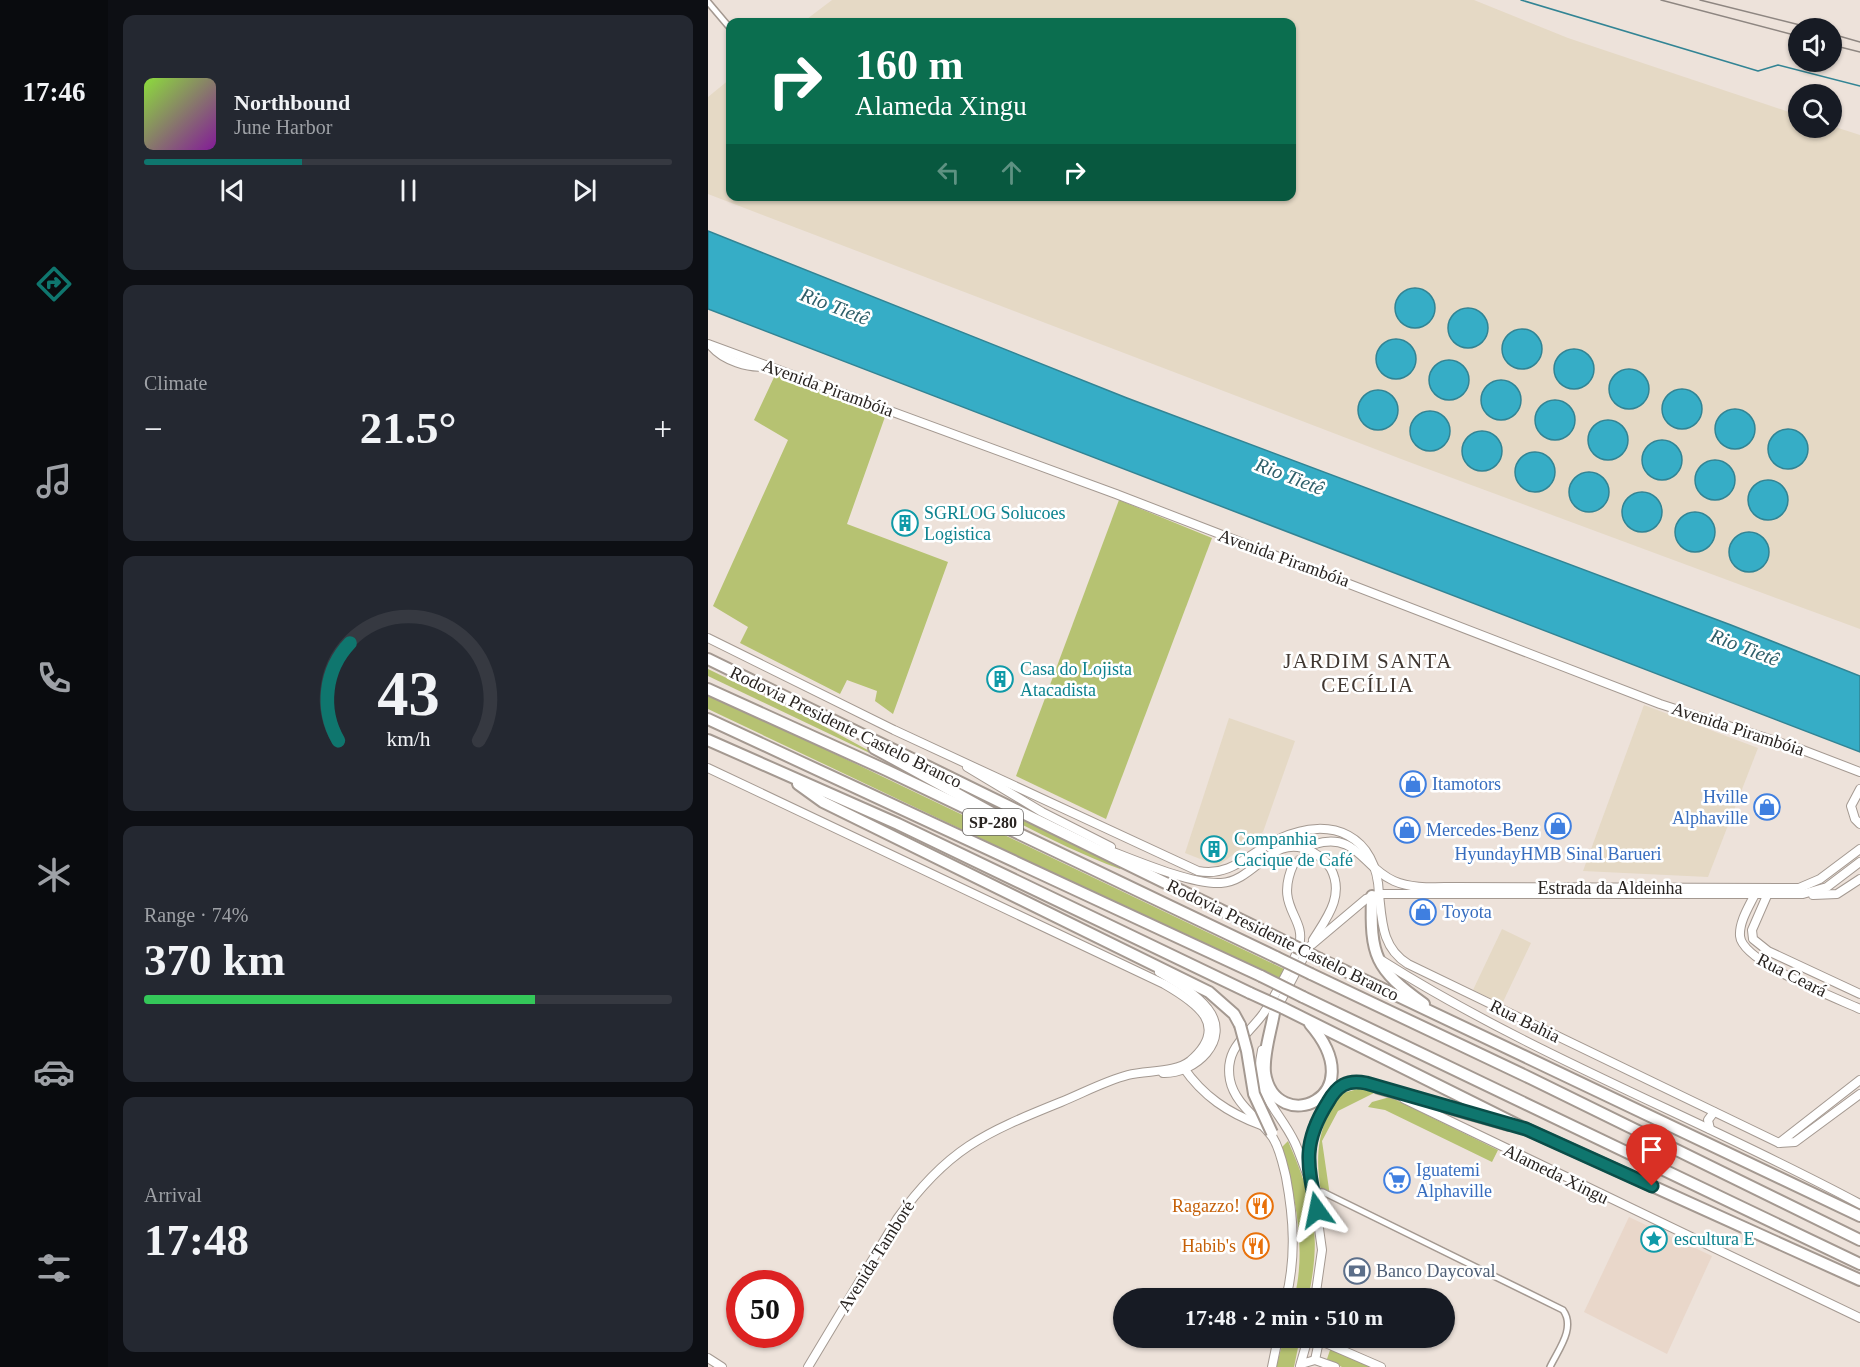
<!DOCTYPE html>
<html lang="en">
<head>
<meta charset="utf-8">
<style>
  body { margin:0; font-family:Georgia,serif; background:#242831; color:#f1f3f6; height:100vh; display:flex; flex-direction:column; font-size:22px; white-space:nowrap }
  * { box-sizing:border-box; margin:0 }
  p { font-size:20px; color:#9ea1a6 }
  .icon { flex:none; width:33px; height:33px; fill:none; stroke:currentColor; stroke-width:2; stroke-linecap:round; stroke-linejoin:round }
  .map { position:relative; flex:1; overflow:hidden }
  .drawer { display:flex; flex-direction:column; gap:15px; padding:15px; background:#0d0f14; width:600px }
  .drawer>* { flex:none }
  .guide { position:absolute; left:18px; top:18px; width:570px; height:183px; border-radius:12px; box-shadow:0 2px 4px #0004; background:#0b6e4f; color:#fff; overflow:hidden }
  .tools { position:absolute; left:1080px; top:18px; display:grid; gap:12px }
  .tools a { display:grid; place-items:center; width:54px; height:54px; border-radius:50%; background:#171b24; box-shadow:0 2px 4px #0004; font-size:30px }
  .speed { position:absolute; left:18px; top:1270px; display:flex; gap:12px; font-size:30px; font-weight:700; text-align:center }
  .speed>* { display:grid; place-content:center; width:78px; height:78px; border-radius:50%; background:#171b24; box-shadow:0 2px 4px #0004; line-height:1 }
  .speed .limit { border:9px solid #d22; background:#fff; color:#111 }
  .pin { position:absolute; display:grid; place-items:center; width:51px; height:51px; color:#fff; margin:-62px -26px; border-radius:50% 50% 50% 0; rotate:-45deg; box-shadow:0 0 6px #0007 }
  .pin .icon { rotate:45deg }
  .me { position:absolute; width:66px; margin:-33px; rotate:348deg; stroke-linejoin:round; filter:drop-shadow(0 0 4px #0008) }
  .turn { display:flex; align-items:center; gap:21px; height:126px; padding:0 30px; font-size:27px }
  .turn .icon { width:78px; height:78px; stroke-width:2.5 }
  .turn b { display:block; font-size:42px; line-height:51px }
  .lanes { display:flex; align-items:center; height:57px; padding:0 30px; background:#0003; justify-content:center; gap:30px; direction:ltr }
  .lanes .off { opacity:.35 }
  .big { font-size:45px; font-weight:700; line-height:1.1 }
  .drawer .widget { flex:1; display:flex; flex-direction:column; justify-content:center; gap:9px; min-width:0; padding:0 21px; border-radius:12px; background:#242831 }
  .drawer .dial { align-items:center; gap:0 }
  .dial svg { height:156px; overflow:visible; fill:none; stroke:#363941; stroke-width:7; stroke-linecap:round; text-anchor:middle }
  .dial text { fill:#f1f3f6; stroke:none }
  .song { display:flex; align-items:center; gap:18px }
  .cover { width:72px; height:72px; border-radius:9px; background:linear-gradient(135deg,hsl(90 70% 55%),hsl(290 70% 35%)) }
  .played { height:6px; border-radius:3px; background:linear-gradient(90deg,#0f766e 30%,#363941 30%) }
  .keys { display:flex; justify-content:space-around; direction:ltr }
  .heat { display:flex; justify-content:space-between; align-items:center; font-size:33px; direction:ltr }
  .charge { height:9px; border-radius:4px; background:linear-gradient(90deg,#34c759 74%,#363941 0) }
  .trip { position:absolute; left:405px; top:1288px; width:342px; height:60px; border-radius:30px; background:#171b24; box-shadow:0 2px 4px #0004; font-weight:700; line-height:60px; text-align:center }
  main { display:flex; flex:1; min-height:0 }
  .tabs { display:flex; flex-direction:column; width:108px; justify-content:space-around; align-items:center; background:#090b0e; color:#9ea1a6 }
  .tabs .icon { width:42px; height:42px }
  .tabs .selected { color:#0f766e }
  .tabs b { font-size:27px; color:#f1f3f6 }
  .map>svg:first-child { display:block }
</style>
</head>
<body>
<main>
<nav class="tabs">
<b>17:46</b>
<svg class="icon selected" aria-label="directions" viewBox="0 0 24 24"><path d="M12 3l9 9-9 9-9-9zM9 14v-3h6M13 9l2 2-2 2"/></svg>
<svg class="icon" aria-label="music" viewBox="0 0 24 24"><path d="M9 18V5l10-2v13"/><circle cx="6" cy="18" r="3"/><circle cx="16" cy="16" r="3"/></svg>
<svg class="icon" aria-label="phone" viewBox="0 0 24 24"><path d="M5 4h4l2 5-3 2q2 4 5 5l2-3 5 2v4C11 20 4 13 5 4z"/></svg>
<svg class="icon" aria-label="climate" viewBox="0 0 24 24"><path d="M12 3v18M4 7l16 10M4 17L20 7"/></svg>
<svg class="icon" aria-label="car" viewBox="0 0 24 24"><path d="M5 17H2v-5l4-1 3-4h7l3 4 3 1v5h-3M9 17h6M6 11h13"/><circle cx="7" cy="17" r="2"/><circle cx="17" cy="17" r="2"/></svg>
<svg class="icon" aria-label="filters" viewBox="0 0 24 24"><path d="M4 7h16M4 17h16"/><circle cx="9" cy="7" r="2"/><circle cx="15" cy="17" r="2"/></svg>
</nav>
<section class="drawer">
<div class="widget">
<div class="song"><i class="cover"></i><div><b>Northbound</b><p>June Harbor</p></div></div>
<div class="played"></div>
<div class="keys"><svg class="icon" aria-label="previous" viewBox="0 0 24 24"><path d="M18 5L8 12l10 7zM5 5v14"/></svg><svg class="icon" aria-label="pause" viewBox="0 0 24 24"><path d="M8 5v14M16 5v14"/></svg><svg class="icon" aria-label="next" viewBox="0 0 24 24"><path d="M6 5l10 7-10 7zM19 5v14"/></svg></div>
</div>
<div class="widget"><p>Climate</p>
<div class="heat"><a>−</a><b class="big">21.5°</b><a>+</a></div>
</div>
<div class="widget dial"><svg viewBox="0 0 100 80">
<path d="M14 69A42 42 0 1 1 86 69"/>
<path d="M14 69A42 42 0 0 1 20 19" stroke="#0f766e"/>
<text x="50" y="56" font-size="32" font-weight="700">43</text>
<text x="50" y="72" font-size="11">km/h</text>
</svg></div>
<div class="widget"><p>Range · 74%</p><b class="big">370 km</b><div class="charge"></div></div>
<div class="widget"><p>Arrival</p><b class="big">17:48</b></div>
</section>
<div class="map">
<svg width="1152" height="1367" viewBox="0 0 1152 1367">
  <rect width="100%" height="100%" fill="#ede2da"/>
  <polygon fill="#e9d7ca" points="921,1217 1004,1256 959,1354 876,1312"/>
  <g fill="#e5d9c5">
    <polygon points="124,0 766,0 860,38 1090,115 1090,128 1124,126 1152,135 1152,629 701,462 0,194 0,97 22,79 22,196 584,196 584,22 95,22"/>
    <polygon points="936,705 1050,748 1000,877 875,871"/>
    <polygon points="521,718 587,741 555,832 510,866 477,853"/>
    <polygon points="794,929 823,943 794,1004 765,990"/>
  </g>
  <g fill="#b6c272">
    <polygon points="68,373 178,414 139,524 240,562 185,714 167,701 169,691 139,680 132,694 32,643 40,627 5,606 80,440 46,420"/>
    <polygon points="411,500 504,538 398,819 308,776"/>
    <polygon points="0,669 101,718 189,766 0,676"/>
    <polygon points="0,693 576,969 571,980 0,709"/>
    <path d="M 160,739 L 413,866 L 412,869 C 324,836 242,784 160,739 Z"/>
    <path d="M 650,1089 L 668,1092 L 630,1111 L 614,1141 L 622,1196 L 614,1198 C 607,1156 608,1132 631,1094 Z"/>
    <polygon points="682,1097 790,1150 784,1162 677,1110 660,1107 664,1102"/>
    <path d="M 580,1141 C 606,1201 614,1234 600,1299 L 586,1299 C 599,1249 587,1196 574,1147 Z"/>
    <polygon points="576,1338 592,1338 586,1367 568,1367"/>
    <polygon points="623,1347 667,1367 634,1367 619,1359"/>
  </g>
  <g fill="#36adc6" stroke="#328494" stroke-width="1.5">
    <polygon points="0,231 419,398 1023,625 1152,676 1152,752 0,309"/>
    <circle cx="707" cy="308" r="20"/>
    <circle cx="760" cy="328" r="20"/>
    <circle cx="814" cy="349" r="20"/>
    <circle cx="688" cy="359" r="20"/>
    <circle cx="866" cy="369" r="20"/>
    <circle cx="741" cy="380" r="20"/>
    <circle cx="921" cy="389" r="20"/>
    <circle cx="793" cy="400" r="20"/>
    <circle cx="974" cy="409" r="20"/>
    <circle cx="670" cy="410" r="20"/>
    <circle cx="847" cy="420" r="20"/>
    <circle cx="1027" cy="429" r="20"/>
    <circle cx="722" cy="431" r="20"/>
    <circle cx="900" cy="440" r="20"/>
    <circle cx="1080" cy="449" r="20"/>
    <circle cx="774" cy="451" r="20"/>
    <circle cx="954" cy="460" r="20"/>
    <circle cx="827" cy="472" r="20"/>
    <circle cx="1007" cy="480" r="20"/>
    <circle cx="881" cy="492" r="20"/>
    <circle cx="1060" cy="500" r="20"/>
    <circle cx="934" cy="512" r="20"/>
    <circle cx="987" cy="532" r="20"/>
    <circle cx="1041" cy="552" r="20"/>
  </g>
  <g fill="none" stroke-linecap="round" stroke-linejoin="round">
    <polyline stroke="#328494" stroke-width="1.5" points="813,0 1050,71 1070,65 1152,86"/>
    <polyline stroke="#c6bcb5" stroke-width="8" stroke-dasharray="8 4" stroke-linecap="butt" points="586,863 604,847"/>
    <g stroke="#a49991" stroke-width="8">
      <g id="street">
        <polyline points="0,2 22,28"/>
        <path d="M 605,1191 L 615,1192 L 855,1310 C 868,1328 850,1350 842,1367"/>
      </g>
    </g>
    <g stroke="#a49991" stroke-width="10">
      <g id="secondary">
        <polyline points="0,344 408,494 952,704 1092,749 1152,772"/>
        <path d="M 4,347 C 15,360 41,369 58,366"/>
        <path d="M 0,638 L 186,730 L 490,871 C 524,878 544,850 573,838 C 624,815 669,836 671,894 L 658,899 L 601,947 L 568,1010"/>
        <polyline points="259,767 334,812 403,847"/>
        <path d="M 0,768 L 456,984 C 489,1003 523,1026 482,1061 C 467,1073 439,1070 420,1075 C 397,1081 375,1093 353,1102 C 276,1133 239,1149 189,1219 L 100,1367"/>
        <polyline points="1152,789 1143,806 1147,819 1152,824"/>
        <path d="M 607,844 C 649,832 654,867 686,881 C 704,889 727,887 746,887 L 1091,888 L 1112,879 L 1152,849"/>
        <path d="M 395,848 C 424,859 484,885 513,883 C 548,881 564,832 603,851 C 610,855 619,862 623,869 C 637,896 618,919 605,940"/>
        <path d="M 1152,862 L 1119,887 L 1095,894 L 671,894 C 674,922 674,948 700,964 L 1071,1143 L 1087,1142 L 1152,1094"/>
        <polyline points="1061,891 1044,930 1045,939 1060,951 1152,994"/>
        <path d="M 1048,892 C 1042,905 1031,921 1032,936 C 1034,962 1128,998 1152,1009"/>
        <polyline points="1105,895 1129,894 1152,879"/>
        <path d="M 673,960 C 825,1056 994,1119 1152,1204"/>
        <path d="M 451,972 C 468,982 487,993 500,1009 C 524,1040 487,1074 455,1073"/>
        <path d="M 554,1050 C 544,1095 570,1107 587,1143 C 593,1156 596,1169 603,1182"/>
        <path d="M 475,1067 C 495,1096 520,1113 553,1125"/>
        <polyline points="696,1099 1152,1318"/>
        <polyline points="1002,1129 1000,1120 1006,1112"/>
        <polyline points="1071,1143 1152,1080"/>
        <path d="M 578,1299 C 588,1257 586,1220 578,1177 C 575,1165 572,1149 565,1138 C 552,1119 527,1105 522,1080 C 516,1048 539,1036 555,1014 C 564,1001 587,960 591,946 C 599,916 565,908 586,863"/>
        <polyline points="607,1299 614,1250 601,1157 606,1124 627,1090 640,1082 658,1083 675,1089"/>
        <polyline points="606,1338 673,1367"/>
        <polyline points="0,1358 14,1367"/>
        <polyline points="607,1360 611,1341"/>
        <polyline points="593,1364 607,1360 627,1367"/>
        <polyline points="592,1366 600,1338"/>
        <polyline points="564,1367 570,1338"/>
      </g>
    </g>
    <g stroke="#a49991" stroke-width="14">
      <g id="highway">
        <polyline points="0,659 576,941"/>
        <polyline points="0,689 178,770 568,957"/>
        <polyline points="0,719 553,976"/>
        <polyline points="0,740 190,824 542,993"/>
        <polyline points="166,748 308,826"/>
        <polyline points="90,784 115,802 501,992 526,1014 532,1025"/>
        <path d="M 664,896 C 662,956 667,969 716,1004"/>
        <polyline points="612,959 1152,1216"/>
        <polyline points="603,974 822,1078 1152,1240"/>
        <polyline points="595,997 1152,1264"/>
        <polyline points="575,1008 818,1129 1152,1280"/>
        <path d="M 566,1013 C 563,1031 555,1054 557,1073 C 567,1137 667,1099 602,1024"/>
        <polyline points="671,1088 801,1125"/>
      </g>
    </g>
    <use href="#street" stroke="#fff" stroke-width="5"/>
    <use href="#secondary" stroke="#fff" stroke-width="8"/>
    <use href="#highway" stroke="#fff" stroke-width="10"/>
    <g stroke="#8e8681" stroke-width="1.5">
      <polyline points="953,0 1090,36"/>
      <polyline points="992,0 1104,28"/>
      <polyline points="1124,34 1152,42"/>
      <polyline points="1124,45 1152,52"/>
    </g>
    <g stroke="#a49991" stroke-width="14" stroke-linecap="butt">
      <g id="highway-bridge">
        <polyline points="576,941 612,959"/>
        <polyline points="568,957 603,974"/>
        <polyline points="553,976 595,997"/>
        <polyline points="542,993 575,1008"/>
        <polyline points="532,1025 539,1051 546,1094 564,1133"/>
      </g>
    </g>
    <use href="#highway-bridge" stroke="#fff" stroke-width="10"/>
  </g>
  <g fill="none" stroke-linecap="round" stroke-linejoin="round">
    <g stroke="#0a4d48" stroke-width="15">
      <path id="route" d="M 609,1210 C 599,1164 594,1143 620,1102 C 629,1086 639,1079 658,1083 L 818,1129 L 944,1186"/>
    </g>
    <use href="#route" stroke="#0f766e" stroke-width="10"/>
  </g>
  <defs>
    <g id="building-ring" transform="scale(1.35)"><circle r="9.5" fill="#fff" stroke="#0f9aa8" stroke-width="1.5"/><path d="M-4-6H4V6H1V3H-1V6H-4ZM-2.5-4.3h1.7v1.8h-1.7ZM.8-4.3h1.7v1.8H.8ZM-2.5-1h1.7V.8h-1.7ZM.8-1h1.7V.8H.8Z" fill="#0f9aa8"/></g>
    <g id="shop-ring" transform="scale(1.35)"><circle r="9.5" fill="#fff" stroke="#3f7fe0" stroke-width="1.5"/><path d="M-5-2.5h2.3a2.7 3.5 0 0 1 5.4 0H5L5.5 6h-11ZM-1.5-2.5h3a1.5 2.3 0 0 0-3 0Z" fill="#3f7fe0"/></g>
    <g id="supermarket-ring" transform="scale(1.35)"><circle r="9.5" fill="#fff" stroke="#3f7fe0" stroke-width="1.5"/><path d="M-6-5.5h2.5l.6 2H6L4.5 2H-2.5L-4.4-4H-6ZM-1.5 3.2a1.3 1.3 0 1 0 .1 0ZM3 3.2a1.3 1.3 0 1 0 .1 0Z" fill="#3f7fe0"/></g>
    <g id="restaurant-ring" transform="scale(1.35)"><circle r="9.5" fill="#fff" stroke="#e8710a" stroke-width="1.5"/><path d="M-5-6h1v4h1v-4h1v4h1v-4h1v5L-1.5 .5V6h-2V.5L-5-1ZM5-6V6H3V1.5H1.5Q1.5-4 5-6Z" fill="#e8710a"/></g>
    <g id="sight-ring" transform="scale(1.35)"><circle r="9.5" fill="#fff" stroke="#0f9aa8" stroke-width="1.5"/><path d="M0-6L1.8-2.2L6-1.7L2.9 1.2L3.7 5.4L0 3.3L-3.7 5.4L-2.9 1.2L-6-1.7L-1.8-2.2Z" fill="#0f9aa8"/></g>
    <g id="bank-ring" transform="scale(1.35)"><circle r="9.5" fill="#fff" stroke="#5c6f8a" stroke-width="1.5"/><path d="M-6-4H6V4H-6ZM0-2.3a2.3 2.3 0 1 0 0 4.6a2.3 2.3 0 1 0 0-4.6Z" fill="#5c6f8a"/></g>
  </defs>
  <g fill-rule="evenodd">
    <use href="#building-ring" x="197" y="523"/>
    <use href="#building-ring" x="292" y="679"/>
    <use href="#shop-ring" x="705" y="784"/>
    <use href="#shop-ring" x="1059" y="807"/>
    <use href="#shop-ring" x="850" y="826"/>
    <use href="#shop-ring" x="699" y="830"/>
    <use href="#building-ring" x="506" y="849"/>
    <use href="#shop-ring" x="715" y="912"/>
    <use href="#supermarket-ring" x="689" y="1180"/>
    <use href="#restaurant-ring" x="552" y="1206"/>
    <use href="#sight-ring" x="946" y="1239"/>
    <use href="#restaurant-ring" x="548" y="1246"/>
    <use href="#bank-ring" x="649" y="1271"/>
  </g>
  <g text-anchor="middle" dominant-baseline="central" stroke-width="5" stroke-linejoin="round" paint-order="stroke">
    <rect fill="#fff" stroke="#686563" stroke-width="1.5" x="255" y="809" width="60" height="26" rx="4.5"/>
    <g font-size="16" font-weight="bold" fill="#282320">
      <text x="285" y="822">SP-280</text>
    </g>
    <g font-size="18" fill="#282320" stroke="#fff">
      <text transform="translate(120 388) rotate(20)">Avenida Pirambóia</text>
      <text transform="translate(576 558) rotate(20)">Avenida Pirambóia</text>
      <text transform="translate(138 727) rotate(26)">Rodovia Presidente Castelo Branco</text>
      <text transform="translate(1030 729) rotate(18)">Avenida Pirambóia</text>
      <text x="902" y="888">Estrada da Aldeinha</text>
      <text transform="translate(575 940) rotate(26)">Rodovia Presidente Castelo Branco</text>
      <text transform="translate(1084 975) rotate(27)">Rua Ceará</text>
      <text transform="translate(817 1021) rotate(26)">Rua Bahia</text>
      <text transform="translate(848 1174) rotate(26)">Alameda Xingu</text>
      <text transform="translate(168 1256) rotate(-58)">Avenida Tamboré</text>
    </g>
    <g font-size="18" fill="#0d838f" stroke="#fff" text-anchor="start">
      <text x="216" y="513">SGRLOG Solucoes<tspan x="216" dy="21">Logistica</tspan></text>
      <text x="312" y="669">Casa do Lojista<tspan x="312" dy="21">Atacadista</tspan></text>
      <text x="526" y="839">Companhia<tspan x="526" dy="21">Cacique de Café</tspan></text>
      <text x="966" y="1239">escultura E</text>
    </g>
    <g font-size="18" fill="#366cbe" stroke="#fff" text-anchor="start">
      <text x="724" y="784">Itamotors</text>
      <text x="1040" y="797" text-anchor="end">Hville<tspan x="1040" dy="21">Alphaville</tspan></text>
      <text x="718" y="830">Mercedes-Benz</text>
      <text x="850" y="854" text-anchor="middle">HyundayHMB Sinal Barueri</text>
      <text x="734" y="912">Toyota</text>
      <text x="708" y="1170">Iguatemi<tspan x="708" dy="21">Alphaville</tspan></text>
    </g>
    <g font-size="18" fill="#c56008" stroke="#fff" text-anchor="end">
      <text x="532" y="1206">Ragazzo!</text>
      <text x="528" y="1246">Habib's</text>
    </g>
    <g font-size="18" fill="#4e5e75" stroke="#fff" text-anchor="start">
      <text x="668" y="1271">Banco Daycoval</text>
    </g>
    <g font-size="20" font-style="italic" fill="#2e5f6a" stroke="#fff">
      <text transform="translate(127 306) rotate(21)">Rio Tietê</text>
      <text transform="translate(582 476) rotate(21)">Rio Tietê</text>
      <text transform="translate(1037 647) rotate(21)">Rio Tietê</text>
    </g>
    <g font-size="21" letter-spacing="1.5" fill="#403731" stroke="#fff">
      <text x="660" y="661">JARDIM SANTA<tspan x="660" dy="24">CECÍLIA</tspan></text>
    </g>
  </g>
</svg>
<div class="tools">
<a><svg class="icon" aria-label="sound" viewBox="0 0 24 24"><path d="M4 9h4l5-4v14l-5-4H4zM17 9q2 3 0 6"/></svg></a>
<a><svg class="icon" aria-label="search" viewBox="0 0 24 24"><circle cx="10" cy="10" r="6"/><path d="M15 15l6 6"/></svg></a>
</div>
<div class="speed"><div class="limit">50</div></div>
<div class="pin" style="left:944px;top:1186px;background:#d93025"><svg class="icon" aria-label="arrive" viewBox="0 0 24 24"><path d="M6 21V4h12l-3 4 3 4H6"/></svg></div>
<svg class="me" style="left:609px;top:1210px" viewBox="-20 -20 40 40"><path d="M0-17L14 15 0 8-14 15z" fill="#0f766e" stroke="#fff" stroke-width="4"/></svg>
<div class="trip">17:48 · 2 min · 510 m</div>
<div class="guide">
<div class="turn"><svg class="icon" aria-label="right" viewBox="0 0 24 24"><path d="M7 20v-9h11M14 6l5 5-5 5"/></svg><div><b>160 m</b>Alameda Xingu</div></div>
<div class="lanes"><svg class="icon off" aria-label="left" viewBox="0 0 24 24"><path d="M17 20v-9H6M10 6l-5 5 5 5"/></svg><svg class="icon off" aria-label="ahead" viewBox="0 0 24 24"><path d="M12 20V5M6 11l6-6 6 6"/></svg><svg class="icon" aria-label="right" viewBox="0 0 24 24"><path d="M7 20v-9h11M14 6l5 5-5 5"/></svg></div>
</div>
</div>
</main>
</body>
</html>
